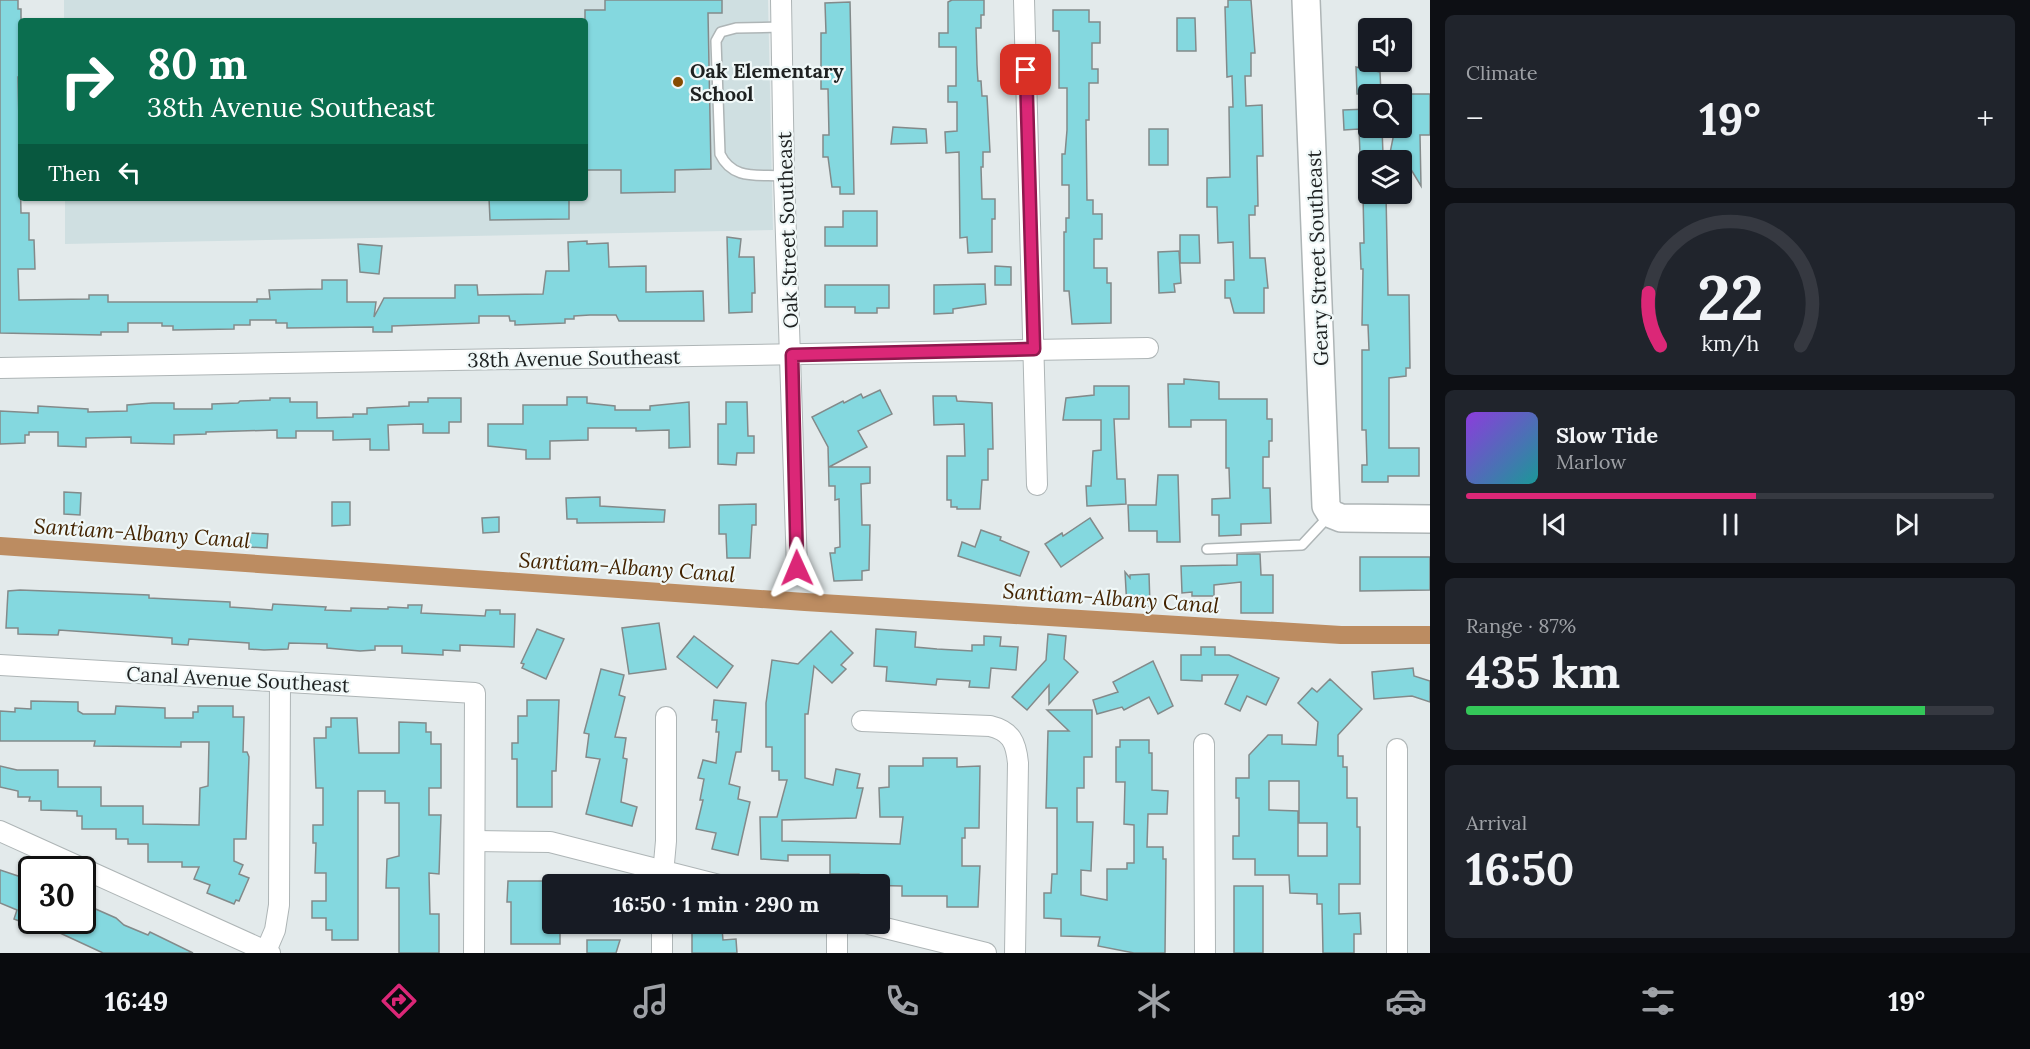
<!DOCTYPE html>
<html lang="en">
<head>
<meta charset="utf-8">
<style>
  body { margin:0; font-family:Lora,serif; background:#20242c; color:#f1f3f6; height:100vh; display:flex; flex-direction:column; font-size:22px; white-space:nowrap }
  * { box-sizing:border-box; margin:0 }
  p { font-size:20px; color:#9ea1a6 }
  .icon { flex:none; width:33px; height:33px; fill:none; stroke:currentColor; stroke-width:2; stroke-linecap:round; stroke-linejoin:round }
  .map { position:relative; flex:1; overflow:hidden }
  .side { display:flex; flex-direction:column; gap:15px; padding:15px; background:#0d0f14; width:600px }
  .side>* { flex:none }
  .guide { position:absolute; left:18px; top:18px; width:570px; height:183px; border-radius:6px; box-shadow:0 2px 4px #0004; background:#0b6e4f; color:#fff; overflow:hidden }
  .buttons { position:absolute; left:1358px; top:18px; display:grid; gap:12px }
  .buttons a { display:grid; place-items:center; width:54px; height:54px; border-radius:6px; background:#171b24; box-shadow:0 2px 4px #0004; font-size:30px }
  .speed { position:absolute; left:18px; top:856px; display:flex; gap:12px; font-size:30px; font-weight:700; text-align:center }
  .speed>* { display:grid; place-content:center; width:78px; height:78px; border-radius:50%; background:#171b24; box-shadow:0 2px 4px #0004; line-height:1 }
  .speed .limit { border:3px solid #111; border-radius:9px; background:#fff; color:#111 }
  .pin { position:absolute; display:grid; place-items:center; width:51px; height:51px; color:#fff; margin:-26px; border-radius:12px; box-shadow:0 3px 9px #0006 }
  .me { position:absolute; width:66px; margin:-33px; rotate:359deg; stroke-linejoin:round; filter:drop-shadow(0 0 4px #0008) }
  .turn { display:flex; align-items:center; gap:21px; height:126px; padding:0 30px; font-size:27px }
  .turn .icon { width:78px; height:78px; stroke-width:2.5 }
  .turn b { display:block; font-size:42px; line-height:51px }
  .then { display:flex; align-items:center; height:57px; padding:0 30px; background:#0003; gap:12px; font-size:22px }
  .big { font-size:45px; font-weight:700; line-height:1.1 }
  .side .tile { flex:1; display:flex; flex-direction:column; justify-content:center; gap:9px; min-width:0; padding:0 21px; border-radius:9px; background:#20242c }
  .side .dial { align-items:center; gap:0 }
  .dial svg { height:156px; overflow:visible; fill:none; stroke:#363941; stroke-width:7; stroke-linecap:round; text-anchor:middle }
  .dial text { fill:#f1f3f6; stroke:none }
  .song { display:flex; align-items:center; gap:18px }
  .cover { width:72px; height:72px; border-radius:9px; background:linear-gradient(135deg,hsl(270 70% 55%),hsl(180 70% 35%)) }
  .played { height:6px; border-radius:3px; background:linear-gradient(90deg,#db2777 55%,#363941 55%) }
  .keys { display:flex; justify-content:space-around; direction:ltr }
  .heat { display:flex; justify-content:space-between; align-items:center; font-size:33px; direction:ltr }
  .charge { height:9px; border-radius:4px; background:linear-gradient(90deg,#34c759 87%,#363941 0) }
  .trip { position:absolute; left:542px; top:874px; width:348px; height:60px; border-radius:6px; background:#171b24; box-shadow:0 2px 4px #0004; font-weight:700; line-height:60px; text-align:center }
  .dock { display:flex; height:96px; justify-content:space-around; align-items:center; background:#090b0e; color:#9ea1a6 }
  .dock .icon { width:42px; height:42px }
  .dock .current { color:#db2777 }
  .dock b { font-size:27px; color:#f1f3f6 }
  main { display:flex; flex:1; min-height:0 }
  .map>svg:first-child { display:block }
</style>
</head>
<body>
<main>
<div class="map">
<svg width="1430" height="953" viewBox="0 0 1430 953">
  <rect width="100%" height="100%" fill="#e3eaeb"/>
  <polygon fill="#cfdfe1" points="64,0 768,0 773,230 65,244 65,198 585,198 585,21 64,21"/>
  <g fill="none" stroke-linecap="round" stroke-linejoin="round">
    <polyline stroke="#bc8c61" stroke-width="18" points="0,546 805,602 1341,635 1430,635"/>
  </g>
  <g fill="#84d8df" stroke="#838a8a" stroke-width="1.5" fill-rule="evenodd">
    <polygon points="0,0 18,0 18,9 21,9 21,77 18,77 21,213 29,213 29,240 34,240 35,269 18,269 19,300 89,299 89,295 108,295 108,302 257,302 257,299 270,299 269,290 322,289 322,280 347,280 347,302 376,302 374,317 384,298 455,298 455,285 477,285 478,295 543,294 546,271 569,271 568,242 587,241 587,244 608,243 609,267 646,266 646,292 703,291 704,321 619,321 616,315 590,315 574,316 574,319 565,319 565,323 515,325 515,321 510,321 509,316 479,316 479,323 392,326 392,332 373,332 373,327 287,328 287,323 276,323 276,320 250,320 250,325 234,325 234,329 173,330 173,326 162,326 162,323 128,323 128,332 101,332 101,335 0,333"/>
    <polygon points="605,0 722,0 722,13 708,13 711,169 675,170 675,192 621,193 621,170 585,170 585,10 605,10"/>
    <polygon points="952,0 984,0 984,15 981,15 981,28 976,28 977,65 978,81 981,81 982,96 987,96 990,152 983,152 983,167 981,167 982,199 995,199 995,219 992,219 992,252 968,253 967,237 960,238 959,152 946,153 945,132 957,131 957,102 948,102 948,86 956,86 956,47 939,47 939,33 948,33 948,2"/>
    <polygon points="1228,0 1251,0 1255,53 1251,53 1251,76 1245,76 1246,106 1262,105 1263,156 1257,156 1258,206 1255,206 1255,215 1249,215 1250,258 1265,258 1268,288 1264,288 1264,313 1234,313 1230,298 1225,298 1225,280 1234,280 1233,242 1218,243 1217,207 1207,207 1207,178 1230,177 1229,107 1233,107 1232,76 1227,77 1225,7 1228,7"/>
    <polygon points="850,2 854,194 840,194 840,187 832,187 828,157 823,157 823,135 829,135 828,89 821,89 821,33 826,33 825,3"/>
    <polygon points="1053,10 1089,10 1089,22 1100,22 1100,43 1092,43 1092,69 1098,69 1098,83 1089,83 1089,120 1086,120 1087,200 1093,200 1093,214 1102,214 1102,239 1094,239 1094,268 1107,268 1107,283 1111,283 1111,323 1072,324 1069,291 1064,291 1064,232 1066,232 1066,218 1069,218 1069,185 1062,185 1062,154 1065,154 1067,130 1067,88 1059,88 1059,31 1053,31"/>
    <polygon points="1177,18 1195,18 1196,51 1177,51"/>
    <polygon points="1356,67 1380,72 1381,94 1357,94"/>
    <polygon points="1411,94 1430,94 1430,135 1420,135 1421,186 1401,153 1390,153 1395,128 1401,128 1401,113 1404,113 1404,128 1410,128"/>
    <polygon points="1368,109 1368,128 1382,128 1383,154 1360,154 1359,129 1344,130 1343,110"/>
    <polygon points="893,127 926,129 927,143 891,144"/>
    <rect x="1149" y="129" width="19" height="36"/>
    <polygon points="1363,194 1386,194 1388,295 1409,295 1410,368 1406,368 1406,376 1389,378 1389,448 1419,448 1419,476 1388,476 1388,482 1362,482 1362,465 1367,465 1366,430 1362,430 1362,350 1369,350 1368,325 1362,325 1363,269 1361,269 1360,243 1364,243"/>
    <polygon points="489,198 569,198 569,219 490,220"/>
    <polygon points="843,211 877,211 877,246 825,246 825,227 843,227"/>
    <polygon points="1180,235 1199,235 1200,263 1180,263"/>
    <polygon points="727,237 741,239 739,257 754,257 755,293 752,293 752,312 729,313"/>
    <polygon points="358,244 382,246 379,274 360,272"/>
    <polygon points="1179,251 1181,283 1174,284 1175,292 1159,293 1158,252"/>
    <polygon points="995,266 1011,267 1011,285 995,285"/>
    <polygon points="985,284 986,304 953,309 953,313 934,314 934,285"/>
    <polygon points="825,285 889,285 889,308 877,308 877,313 855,313 855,307 825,307"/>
    <polygon points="1184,379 1219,382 1219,399 1267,399 1267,419 1272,419 1272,441 1269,441 1269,457 1263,457 1263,488 1270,488 1271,523 1241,524 1241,535 1219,536 1219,515 1212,515 1212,499 1230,498 1229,468 1226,468 1226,420 1191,420 1191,427 1169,427 1168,384 1184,384"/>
    <polygon points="1094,386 1129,386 1129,419 1114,419 1117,479 1125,479 1126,504 1087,506 1086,486 1091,486 1093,451 1101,450 1101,420 1063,420 1066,398 1094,395"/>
    <polygon points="880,390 892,414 858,431 867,447 829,467 870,467 870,483 861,484 862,525 870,525 869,570 862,571 862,580 834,581 830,553 835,553 835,548 840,547 839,499 835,500 835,486 829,486 828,447 812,417 843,401 844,403 861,394 863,398"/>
    <polygon points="933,396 956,396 957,401 992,403 993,449 988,449 988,480 982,480 980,509 957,509 957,507 951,507 951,500 947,500 947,456 965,456 964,424 934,425"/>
    <polygon points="567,397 587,397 587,403 615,406 615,410 650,410 650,406 689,402 690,447 669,448 669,430 636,431 636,428 588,428 588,440 550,441 550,459 526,459 526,450 488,446 488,424 523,424 523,405 567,405"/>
    <polygon points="270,398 290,398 290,402 317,402 317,418 353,417 353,414 367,414 367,408 409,406 409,402 428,402 428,398 461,398 461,422 449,422 449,433 423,433 423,424 388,425 389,450 370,450 370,439 333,440 333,431 296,431 296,438 277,438 277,430 206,432 206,434 174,435 174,444 131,443 131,437 86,438 86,447 58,446 58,432 29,432 29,435 25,435 25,443 0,444 0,411 38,413 38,406 88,409 88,412 127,411 127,405 152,403 174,403 174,409 212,409 212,404 238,403 240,401 270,400"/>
    <polygon points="726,402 747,402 748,436 754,436 754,453 737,453 736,465 718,464 718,424 726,424"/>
    <polygon points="1158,475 1178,475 1180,542 1157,542 1157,531 1129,531 1128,505 1156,505"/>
    <polygon points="64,492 81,493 80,515 64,514"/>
    <polygon points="600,497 600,506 665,510 664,522 577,523 577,519 567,519 566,498"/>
    <polygon points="332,502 350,502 350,525 332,526"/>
    <polygon points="756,504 756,525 752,525 750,558 727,558 726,534 719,534 719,505"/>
    <polygon points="499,517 499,532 483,533 482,518"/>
    <polygon points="1090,518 1103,538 1061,567 1045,544 1062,533 1063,536"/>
    <polygon points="981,530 1001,537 1000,540 1029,552 1020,576 958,556 962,542 975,547"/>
    <polygon points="250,533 268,534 267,548 249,547"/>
    <polygon points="1237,554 1260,554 1261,575 1273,575 1273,613 1241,613 1241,582 1214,585 1214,596 1192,596 1192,592 1182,593 1181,566 1237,565"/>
    <polygon points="1360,557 1430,557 1430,590 1360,591"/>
    <polygon points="1125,572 1130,578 1130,575 1149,574 1150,606 1127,608"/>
    <polygon points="20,590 149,595 149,598 230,602 230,607 272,610 273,604 326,607 325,610 351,611 351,608 388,609 388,607 408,608 408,605 422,605 421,613 485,616 486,610 500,610 500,614 515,614 514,647 460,645 460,651 443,650 443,655 402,653 402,646 375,646 375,650 360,651 327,648 327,644 289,643 288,649 264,650 249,649 249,643 189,639 188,645 172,644 172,638 59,630 58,635 18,634 18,628 6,628 8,591"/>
    <polygon points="659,623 666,669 629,674 622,628"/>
    <polygon points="537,629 564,639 546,679 522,668 524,664 521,663"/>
    <polygon points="876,629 916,632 915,647 937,649 972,651 972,645 984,645 984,636 1001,637 1000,646 1018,647 1016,670 991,668 989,688 969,687 970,681 937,679 936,685 886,681 887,667 874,666"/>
    <polygon points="831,631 853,653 841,665 846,669 832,683 814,666 808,714 805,714 805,778 833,785 836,769 860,774 857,788 863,788 856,818 782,820 782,841 900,844 903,817 880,817 879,788 889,787 889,766 923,766 923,758 957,758 957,767 980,766 979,828 965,828 965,838 962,838 962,866 980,866 978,907 947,907 947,896 902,896 902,886 859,885 859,874 830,874 830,855 788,855 788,861 761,859 760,817 777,817 787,780 779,780 779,771 772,771 772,747 766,747 766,703 772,660 798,664"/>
    <polygon points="1048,634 1066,636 1064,659 1078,672 1049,704 1049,685 1027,710 1012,697 1046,660"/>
    <polygon points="694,636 733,666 717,688 677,657"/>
    <polygon points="1201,647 1215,647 1215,655 1229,655 1279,678 1266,705 1247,696 1240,711 1225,704 1238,675 1202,675 1202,681 1181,680 1181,655 1201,655"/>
    <polygon points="1153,661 1173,706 1158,714 1149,697 1124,710 1122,707 1097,714 1093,700 1118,692 1113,682"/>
    <polygon points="1413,668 1414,676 1430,681 1430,702 1412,696 1374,699 1372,672"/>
    <polygon points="601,669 624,675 619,695 625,697 615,737 626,738 623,758 627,759 621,802 637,807 632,826 586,814 600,759 586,757 589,734 584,733"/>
    <path d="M 1330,679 L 1362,709 L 1338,735 L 1338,756 L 1343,756 L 1343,767 L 1347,767 L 1347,798 L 1357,798 L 1357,827 L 1360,827 L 1360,884 L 1339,884 L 1339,914 L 1360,913 L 1361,934 L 1354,934 L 1354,953 L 1323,953 L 1322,904 L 1317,904 L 1317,894 L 1290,893 L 1289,875 L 1255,875 L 1255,859 L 1233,859 L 1233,836 L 1239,836 L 1239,798 L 1236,798 L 1236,778 L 1249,778 L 1249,755 L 1268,735 L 1282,735 L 1282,744 L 1316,745 L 1318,722 L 1298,703 L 1312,688 L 1317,692 ZM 1269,781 L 1299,781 L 1299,823 L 1327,823 L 1327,856 L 1298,856 L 1298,811 L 1269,810 Z"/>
    <polygon points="527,700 559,700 556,771 552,771 552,807 517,807 517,759 512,759 512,743 518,743 518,716 527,716"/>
    <polygon points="714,700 746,703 741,752 736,752 729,784 740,787 738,799 750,802 738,855 712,849 716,833 696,829 703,800 700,800 704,779 698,778 703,760 716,763 719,732 716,732 717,720 712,720"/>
    <polygon points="31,701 78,702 78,711 83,714 115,714 116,706 165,708 165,718 193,718 193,712 198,712 198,706 233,706 233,717 244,717 243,752 247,752 249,757 246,839 234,839 234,861 243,865 239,874 249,878 239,901 236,900 234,904 207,893 210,885 194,879 199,867 182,867 182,862 148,862 148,844 128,844 128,839 116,839 116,829 82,829 82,816 77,816 77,811 41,810 41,801 29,801 30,797 18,797 18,791 0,787 0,766 17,770 58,770 58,787 101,787 101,806 143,806 143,824 199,825 200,788 208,786 209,742 181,742 181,747 94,746 95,741 0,741 0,711 15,712 15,708 31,709"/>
    <polygon points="1047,710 1092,710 1092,757 1084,757 1084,788 1077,788 1077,822 1093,822 1091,871 1081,870 1081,895 1107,900 1107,869 1127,869 1127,863 1134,863 1134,825 1124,824 1125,782 1116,782 1116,747 1120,747 1120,740 1149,740 1149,753 1152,753 1152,790 1168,791 1167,814 1148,814 1147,847 1163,847 1163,859 1166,859 1165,953 1134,953 1098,946 1100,937 1061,936 1061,919 1044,918 1044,893 1051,893 1052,874 1057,874 1057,808 1046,808 1048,731 1069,731"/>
    <polygon points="331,718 357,718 359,753 399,753 399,722 426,723 426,732 431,732 431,744 441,744 441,788 429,788 429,815 441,815 439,874 429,873 430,914 439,914 439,953 399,953 399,888 386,888 387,859 399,856 399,803 385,803 385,791 358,791 358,940 332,940 332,930 326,930 326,918 312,918 312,901 326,901 326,873 315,873 316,843 313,843 313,825 323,825 323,788 316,788 314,738 326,738 326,727 331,727"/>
    <polygon points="0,870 21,877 23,880 20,887 26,889 32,876 32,926 14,919 17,910 0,903"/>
    <polygon points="508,881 552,881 552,924 560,924 560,944 511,944 511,902 507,902"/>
    <rect x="1234" y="886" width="29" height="67"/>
    <polygon points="82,903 116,918 124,925 148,935 150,932 193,953 103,953 34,921 82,921"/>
    <polygon points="722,929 723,940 736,939 737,953 692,953 692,930"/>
    <polygon points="587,940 620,940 616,953 587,953"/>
  </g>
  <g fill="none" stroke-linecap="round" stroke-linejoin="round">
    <g stroke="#aeb5b6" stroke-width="12">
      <g id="lane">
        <path d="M 782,27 L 736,28 L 721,32 L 716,41 L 720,154 C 733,181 758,174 784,176"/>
        <polyline points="1207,549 1302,545 1329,516"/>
      </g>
    </g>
    <g stroke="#aeb5b6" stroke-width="22">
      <g id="street">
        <polyline points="781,0 784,176 797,568"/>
        <polyline points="1024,0 1037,485"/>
        <polyline points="0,368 1148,348"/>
        <polyline points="0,665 475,693 474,953"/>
        <path d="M 862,721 L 990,726 C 1011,731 1016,742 1018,763 L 1015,953"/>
        <polyline points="1204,744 1205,953"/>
        <polyline points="1397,749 1397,953"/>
        <polyline points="0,831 270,953"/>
        <polyline points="475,841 550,842 719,885"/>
        <polyline points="662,885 666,841 666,717"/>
        <polyline points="662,924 662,953"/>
        <polyline points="869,924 986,953"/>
        <polyline points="266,951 275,930 279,905 280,682"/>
        <polyline points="837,953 837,924"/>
      </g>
    </g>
    <g stroke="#aeb5b6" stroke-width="30">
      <polyline id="secondary" points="1306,0 1326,506 1331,514 1341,518 1430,519"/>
    </g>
    <use href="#lane" stroke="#fff" stroke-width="9"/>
    <use href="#street" stroke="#fff" stroke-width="20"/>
    <use href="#secondary" stroke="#fff" stroke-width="27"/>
  </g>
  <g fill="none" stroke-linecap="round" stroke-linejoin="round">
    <g stroke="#8e194d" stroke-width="15">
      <polyline id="route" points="797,568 792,355 1034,349 1026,70"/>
    </g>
    <use href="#route" stroke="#db2777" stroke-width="10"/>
  </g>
  <circle fill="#864c01" stroke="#f0f8f8" stroke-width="2" cx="678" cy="82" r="6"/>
  <g text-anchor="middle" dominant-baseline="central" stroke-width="4.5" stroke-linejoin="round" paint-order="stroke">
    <g font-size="20" font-weight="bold" fill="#1e2121" stroke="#f0f8f8" text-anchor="start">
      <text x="690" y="70">Oak Elementary<tspan x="690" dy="23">School</tspan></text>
    </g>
    <g font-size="20" fill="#1e2121" stroke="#f0f8f8">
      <text transform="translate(787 230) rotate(-92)">Oak Street Southeast</text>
      <text transform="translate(1317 258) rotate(-92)">Geary Street Southeast</text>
      <text transform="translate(574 358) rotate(-1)">38th Avenue Southeast</text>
      <text transform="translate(238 679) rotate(3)">Canal Avenue Southeast</text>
    </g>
    <g font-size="21" font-style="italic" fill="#432300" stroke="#f0f8f8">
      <text transform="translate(142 533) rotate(4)">Santiam-Albany Canal</text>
      <text transform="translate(627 567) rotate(4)">Santiam-Albany Canal</text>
      <text transform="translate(1111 598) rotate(4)">Santiam-Albany Canal</text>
    </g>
  </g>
</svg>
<div class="buttons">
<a><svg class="icon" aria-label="sound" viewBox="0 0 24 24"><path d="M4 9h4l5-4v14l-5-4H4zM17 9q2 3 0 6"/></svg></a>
<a><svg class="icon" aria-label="search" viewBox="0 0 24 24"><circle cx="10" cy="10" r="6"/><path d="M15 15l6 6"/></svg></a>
<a><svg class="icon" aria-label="layers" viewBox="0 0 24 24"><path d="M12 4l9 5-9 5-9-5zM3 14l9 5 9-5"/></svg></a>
</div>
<div class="speed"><div class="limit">30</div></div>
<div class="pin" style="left:1026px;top:70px;background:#d93025"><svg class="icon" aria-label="arrive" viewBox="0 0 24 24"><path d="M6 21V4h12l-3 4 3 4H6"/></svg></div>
<svg class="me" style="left:797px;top:568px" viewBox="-20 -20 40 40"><path d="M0-17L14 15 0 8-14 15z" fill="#db2777" stroke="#fff" stroke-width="4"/></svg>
<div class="trip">16:50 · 1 min · 290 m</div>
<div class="guide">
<div class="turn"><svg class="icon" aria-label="right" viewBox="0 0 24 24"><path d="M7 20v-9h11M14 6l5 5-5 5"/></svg><div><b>80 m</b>38th Avenue Southeast</div></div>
<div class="then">Then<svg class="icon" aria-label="left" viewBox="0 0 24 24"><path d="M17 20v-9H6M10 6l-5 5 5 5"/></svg></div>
</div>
</div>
<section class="side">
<div class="tile"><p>Climate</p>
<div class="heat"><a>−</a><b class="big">19°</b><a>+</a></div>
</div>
<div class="tile dial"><svg viewBox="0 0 100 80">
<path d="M14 69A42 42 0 1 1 86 69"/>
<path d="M14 69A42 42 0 0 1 8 42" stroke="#db2777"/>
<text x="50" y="56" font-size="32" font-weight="700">22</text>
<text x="50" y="72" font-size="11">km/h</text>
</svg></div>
<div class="tile">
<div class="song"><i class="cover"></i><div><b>Slow Tide</b><p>Marlow</p></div></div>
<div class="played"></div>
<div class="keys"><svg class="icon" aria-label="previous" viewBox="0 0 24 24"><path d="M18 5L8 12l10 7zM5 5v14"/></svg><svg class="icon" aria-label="pause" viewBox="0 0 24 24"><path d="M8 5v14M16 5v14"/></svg><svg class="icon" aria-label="next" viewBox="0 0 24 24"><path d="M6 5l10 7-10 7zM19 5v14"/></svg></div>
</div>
<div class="tile"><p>Range · 87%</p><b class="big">435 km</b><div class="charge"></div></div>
<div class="tile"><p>Arrival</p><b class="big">16:50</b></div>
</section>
</main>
<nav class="dock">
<b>16:49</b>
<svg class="icon current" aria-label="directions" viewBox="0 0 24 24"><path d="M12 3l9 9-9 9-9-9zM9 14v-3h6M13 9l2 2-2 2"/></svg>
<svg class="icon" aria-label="music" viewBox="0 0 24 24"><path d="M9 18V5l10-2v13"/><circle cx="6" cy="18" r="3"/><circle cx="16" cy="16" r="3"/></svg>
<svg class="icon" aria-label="phone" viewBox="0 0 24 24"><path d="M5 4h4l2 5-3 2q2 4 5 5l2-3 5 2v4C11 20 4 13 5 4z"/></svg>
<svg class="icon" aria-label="climate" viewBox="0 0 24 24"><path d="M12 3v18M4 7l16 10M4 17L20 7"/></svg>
<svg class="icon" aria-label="car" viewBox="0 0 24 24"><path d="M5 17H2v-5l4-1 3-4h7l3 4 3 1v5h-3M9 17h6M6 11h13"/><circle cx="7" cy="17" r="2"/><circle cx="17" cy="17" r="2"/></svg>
<svg class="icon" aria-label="filters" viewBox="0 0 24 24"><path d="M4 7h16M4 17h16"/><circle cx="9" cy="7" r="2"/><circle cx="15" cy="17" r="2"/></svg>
<b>19°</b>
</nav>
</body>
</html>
